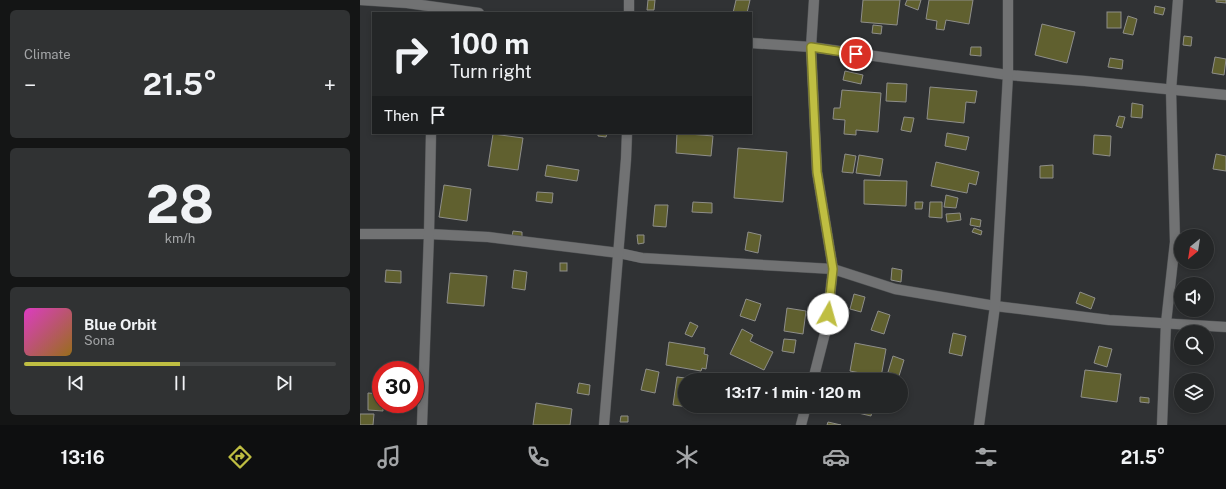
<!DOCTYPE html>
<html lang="en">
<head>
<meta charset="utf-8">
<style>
  body { margin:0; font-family:"Public Sans",sans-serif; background:#303233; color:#f1f3f6; height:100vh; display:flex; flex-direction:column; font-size:15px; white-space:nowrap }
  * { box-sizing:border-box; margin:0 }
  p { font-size:13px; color:#a3a5a7 }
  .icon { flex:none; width:22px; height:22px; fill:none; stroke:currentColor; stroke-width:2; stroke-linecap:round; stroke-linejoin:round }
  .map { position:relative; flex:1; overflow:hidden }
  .sheet { display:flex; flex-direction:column; gap:10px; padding:10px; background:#141515; width:360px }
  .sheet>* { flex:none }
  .guide { position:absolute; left:12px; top:12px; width:380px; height:122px; border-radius:0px; box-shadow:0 2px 6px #0003,0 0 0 1px #414344; background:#242627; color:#f1f3f6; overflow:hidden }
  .needle { width:26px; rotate:210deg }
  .controls { position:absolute; left:814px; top:229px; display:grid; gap:8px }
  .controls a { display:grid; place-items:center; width:40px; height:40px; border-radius:50%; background:#242627; box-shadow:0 2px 6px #0003,0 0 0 1px #414344; font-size:20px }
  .speed { position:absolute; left:12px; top:361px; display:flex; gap:8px; font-size:20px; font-weight:700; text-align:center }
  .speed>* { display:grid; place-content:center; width:52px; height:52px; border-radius:50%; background:#242627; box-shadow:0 2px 6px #0003,0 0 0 1px #414344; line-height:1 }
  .speed .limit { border:6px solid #d22; background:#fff; color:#111 }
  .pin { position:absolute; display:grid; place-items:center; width:34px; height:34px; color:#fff; margin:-17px; border:2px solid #fff; border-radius:50%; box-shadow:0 1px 4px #0007 }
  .me { position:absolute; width:44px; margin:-22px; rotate:7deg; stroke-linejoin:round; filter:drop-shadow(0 0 3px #0008) }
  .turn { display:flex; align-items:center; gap:14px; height:84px; padding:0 12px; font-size:18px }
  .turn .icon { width:52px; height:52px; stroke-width:2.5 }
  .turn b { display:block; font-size:28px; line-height:34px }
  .then { display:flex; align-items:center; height:38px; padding:0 12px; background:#0003; gap:8px; font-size:15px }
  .big { font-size:30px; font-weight:700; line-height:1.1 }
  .sheet .tile { flex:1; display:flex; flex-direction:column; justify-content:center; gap:6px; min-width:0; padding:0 14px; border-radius:6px; background:#303233 }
  .sheet .dial { align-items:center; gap:0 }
  .dial b { font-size:52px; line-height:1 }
  .song { display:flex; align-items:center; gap:12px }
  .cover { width:48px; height:48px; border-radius:6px; background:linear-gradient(135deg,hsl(310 70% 55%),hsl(40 70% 35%)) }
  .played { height:4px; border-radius:2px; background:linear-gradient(90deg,#bfbe42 50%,#414344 50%) }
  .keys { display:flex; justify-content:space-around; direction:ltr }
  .heat { display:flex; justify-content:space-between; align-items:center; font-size:22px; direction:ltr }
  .trip { position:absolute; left:318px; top:373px; width:230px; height:40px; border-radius:20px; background:#242627; box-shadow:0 2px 6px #0003,0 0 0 1px #414344; font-weight:700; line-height:40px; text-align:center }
  .dock { display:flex; height:64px; justify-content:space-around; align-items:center; background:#0e0f10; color:#a3a5a7 }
  .dock .icon { width:28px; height:28px }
  .dock .current { color:#bfbe42 }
  .dock b { font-size:18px; color:#f1f3f6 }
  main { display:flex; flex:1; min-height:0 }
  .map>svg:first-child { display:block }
</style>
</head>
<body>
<main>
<section class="sheet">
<div class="tile"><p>Climate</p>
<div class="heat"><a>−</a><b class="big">21.5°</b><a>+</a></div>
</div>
<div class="tile dial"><b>28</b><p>km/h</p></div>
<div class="tile">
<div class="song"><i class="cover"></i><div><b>Blue Orbit</b><p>Sona</p></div></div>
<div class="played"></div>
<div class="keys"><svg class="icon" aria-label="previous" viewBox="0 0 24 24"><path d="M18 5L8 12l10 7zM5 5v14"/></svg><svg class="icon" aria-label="pause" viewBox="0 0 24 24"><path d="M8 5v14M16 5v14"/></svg><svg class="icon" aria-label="next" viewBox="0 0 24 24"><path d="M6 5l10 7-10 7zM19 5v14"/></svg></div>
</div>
</section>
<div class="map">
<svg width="866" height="425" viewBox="0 0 866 425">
  <rect width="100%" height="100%" fill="#303234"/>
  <g fill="#60602f" stroke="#8e8e8a">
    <polygon points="288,0 295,0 294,10 287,10"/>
    <polygon points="376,0 390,0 387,13 373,13"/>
    <polygon points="503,0 540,0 537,25 501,22"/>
    <polygon points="547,0 561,0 558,10 545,5"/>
    <polygon points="569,0 613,0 609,24 586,20 584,30 576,29 577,21 566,19"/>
    <polygon points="856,0 866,0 866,3 856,2"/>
    <polygon points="795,6 805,8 803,15 794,13"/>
    <rect x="747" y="12" width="14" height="16"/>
    <polygon points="768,16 777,19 773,35 763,33"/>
    <polygon points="682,24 715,32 707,63 675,55"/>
    <polygon points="513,25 522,26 521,34 512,33"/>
    <polygon points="824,36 832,37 831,46 823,45"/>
    <polygon points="611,47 621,47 621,56 610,55"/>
    <polygon points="855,57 866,59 864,75 852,73"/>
    <polygon points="750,58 763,60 762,69 748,67"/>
    <polygon points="485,71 503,75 501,84 483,80"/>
    <polygon points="527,83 547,84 546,102 526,101"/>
    <polygon points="570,87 617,91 615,103 606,102 604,123 567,119"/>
    <polygon points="482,90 521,93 518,132 496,130 496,135 484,134 485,120 473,119 474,108 480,108"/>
    <polygon points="772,103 783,105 782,118 771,117"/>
    <polygon points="759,116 765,117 762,128 756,126"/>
    <polygon points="544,117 554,118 551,132 541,130"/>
    <polygon points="238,133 247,133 246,137 238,136"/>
    <polygon points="317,133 353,136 351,156 316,153"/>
    <polygon points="587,133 609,137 606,150 585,146"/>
    <polygon points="133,134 163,138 158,170 128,166"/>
    <polygon points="734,135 751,136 750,156 733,154"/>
    <polygon points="378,148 427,152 423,202 374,198"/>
    <polygon points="485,154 496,156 493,173 482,172"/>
    <polygon points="856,154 866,156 866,171 853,169"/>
    <polygon points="499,155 523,159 520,176 496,173"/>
    <polygon points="576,162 619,172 616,185 609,183 607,193 571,186"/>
    <polygon points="187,165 219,170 217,181 185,176"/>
    <polygon points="693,165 693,178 680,178 680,166"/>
    <polygon points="504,180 547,181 546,206 504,204"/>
    <polygon points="84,185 111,189 107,221 79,217"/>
    <polygon points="177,192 193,193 192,203 176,201"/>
    <polygon points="586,195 598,198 596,208 584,207"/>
    <polygon points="333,202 352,203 352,213 332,212"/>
    <polygon points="555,202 563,202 562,209 555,209"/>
    <polygon points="570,202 582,202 582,218 569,217"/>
    <polygon points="295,205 308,205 306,227 293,226"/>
    <polygon points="600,213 601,220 587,222 586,214"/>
    <polygon points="611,218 621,220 620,227 610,225"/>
    <polygon points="614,228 622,231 621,235 612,232"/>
    <polygon points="153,231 162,232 162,238 152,237"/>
    <polygon points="388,232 401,235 398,253 385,250"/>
    <polygon points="277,235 284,235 284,243 278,244"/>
    <rect x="200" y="263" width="7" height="8"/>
    <polygon points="532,268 542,270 541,282 531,280"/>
    <polygon points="26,270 41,271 41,283 25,282"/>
    <polygon points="154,270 167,272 165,290 152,288"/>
    <polygon points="90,273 127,276 124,306 87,303"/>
    <polygon points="720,292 735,298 731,309 716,303"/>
    <polygon points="494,294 505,297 501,312 490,309"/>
    <polygon points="386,299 401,304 395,321 380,316"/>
    <polygon points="427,308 446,311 443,334 424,331"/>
    <polygon points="518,311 530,315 524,334 511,330"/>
    <polygon points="330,322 338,326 332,337 325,334"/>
    <polygon points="382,329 393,335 390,341 413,352 404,370 370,354"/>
    <polygon points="593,333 606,336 602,356 589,353"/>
    <polygon points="424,339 436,340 434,353 422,351"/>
    <polygon points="309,342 345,348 344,354 348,355 346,369 342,368 341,371 306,365"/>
    <polygon points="495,343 526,349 521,377 490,371"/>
    <polygon points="739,346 752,349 747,367 734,363"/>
    <polygon points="533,356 544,360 539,376 528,372"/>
    <polygon points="286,369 299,372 295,393 281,390"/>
    <polygon points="725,370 761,374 757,402 721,397"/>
    <polygon points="317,377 342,380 325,380 325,406 344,406 344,409 313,405"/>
    <polygon points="463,377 475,380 462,380"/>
    <polygon points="219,383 230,385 229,395 217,393"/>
    <polygon points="8,393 21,394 21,404 23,404 23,411 8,410"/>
    <polygon points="780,397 789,398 789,403 780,402"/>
    <polygon points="176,403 212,409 210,425 173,425"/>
    <polygon points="481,406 513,406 511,416 481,409"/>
    <polygon points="0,414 14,414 13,425 0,425"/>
    <polygon points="261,416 268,416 268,422 260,422"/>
    <polygon points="468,422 481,425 467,425"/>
  </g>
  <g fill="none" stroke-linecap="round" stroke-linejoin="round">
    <g stroke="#4e5052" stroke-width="11">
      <g id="minor">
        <polyline points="0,0 47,3 119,13"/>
        <polyline points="269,13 269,0"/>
        <polyline points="391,43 451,47 648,75 725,81 866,95"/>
        <polyline points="0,234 69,234 128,237 259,253 282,258 473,269 535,289 635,306 749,320 866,327"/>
        <polyline points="453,380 466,329 473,269 457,172 451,47 454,0"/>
        <polyline points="62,425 69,234 71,133"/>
        <polyline points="244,425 266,159 267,133"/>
        <polyline points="441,425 446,406"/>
        <polyline points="619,425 635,306 648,75 648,0"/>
        <polyline points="802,425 806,323 815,242 811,90 818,0"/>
      </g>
    </g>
    <use href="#minor" stroke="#717273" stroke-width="10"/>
  </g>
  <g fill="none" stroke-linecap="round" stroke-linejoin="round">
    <g stroke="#7c7c2b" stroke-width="10">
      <polyline id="route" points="468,314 473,269 457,172 451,47 496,54"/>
    </g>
    <use href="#route" stroke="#bfbe42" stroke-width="7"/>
  </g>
</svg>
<div class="controls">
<a><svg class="needle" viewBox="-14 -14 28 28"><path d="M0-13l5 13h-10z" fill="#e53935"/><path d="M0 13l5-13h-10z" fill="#a3a5a7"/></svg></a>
<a><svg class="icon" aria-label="sound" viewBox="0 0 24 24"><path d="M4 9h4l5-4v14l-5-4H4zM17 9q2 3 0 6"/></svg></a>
<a><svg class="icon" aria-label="search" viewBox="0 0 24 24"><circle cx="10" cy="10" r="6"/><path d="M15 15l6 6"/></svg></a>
<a><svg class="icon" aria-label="layers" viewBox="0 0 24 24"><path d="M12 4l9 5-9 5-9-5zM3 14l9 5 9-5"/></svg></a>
</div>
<div class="speed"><div class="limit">30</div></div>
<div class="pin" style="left:496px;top:54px;background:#d93025"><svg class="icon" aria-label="arrive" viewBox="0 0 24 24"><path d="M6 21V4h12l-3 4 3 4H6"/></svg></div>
<svg class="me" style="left:468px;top:314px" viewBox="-20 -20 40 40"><circle r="19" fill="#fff"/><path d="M0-13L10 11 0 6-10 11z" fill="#bfbe42"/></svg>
<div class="trip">13:17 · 1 min · 120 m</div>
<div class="guide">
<div class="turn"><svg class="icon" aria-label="right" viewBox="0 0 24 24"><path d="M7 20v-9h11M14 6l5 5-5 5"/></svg><div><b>100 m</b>Turn right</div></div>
<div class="then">Then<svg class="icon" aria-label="arrive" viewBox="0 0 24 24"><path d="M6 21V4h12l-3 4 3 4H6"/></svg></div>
</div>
</div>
</main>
<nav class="dock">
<b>13:16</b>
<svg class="icon current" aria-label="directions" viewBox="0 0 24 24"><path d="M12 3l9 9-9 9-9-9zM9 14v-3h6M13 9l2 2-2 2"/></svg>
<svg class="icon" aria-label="music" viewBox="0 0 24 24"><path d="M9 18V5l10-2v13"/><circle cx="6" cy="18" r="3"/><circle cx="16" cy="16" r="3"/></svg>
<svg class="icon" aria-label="phone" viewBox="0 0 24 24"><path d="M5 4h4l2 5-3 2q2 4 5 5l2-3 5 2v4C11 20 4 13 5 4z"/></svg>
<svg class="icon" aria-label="climate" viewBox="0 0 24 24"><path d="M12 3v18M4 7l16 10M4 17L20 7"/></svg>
<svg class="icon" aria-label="car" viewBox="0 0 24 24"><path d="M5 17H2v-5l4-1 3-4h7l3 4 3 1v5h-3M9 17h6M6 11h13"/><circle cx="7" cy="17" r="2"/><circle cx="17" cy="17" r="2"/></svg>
<svg class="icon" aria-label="filters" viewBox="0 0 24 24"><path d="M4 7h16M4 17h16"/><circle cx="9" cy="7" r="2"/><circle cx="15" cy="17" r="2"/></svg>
<b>21.5°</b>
</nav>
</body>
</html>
